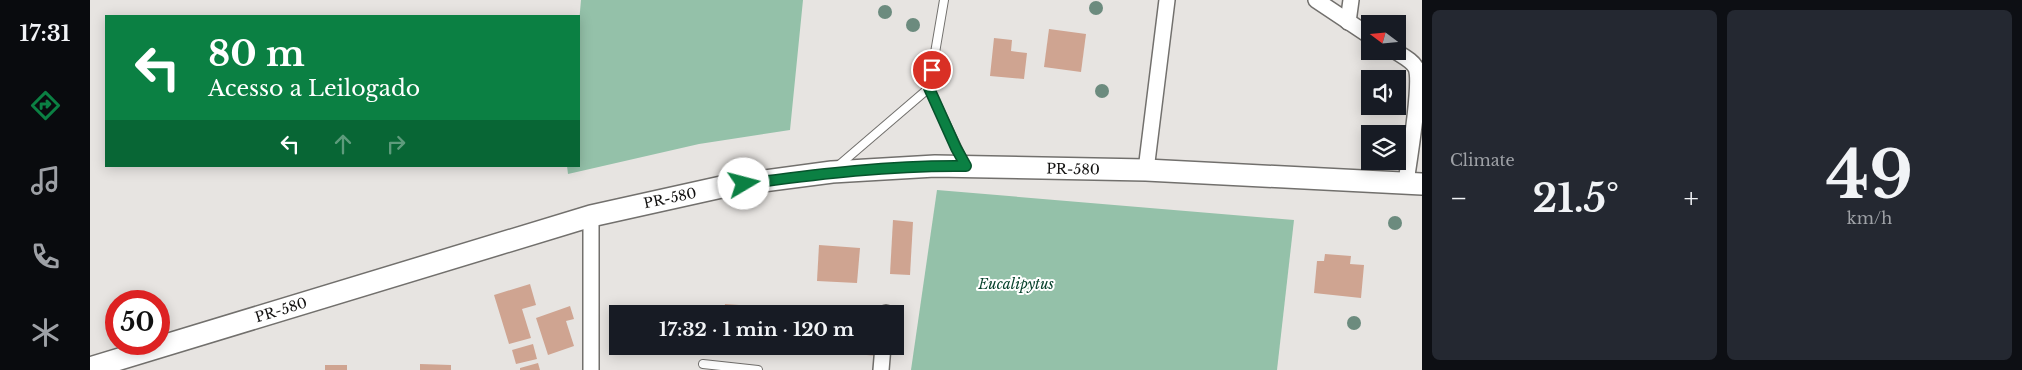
<!DOCTYPE html>
<html lang="en">
<head>
<meta charset="utf-8">
<style>
  body { margin:0; font-family:"Libre Baskerville",serif; background:#242831; color:#f1f3f6; height:100vh; display:flex; flex-direction:column; font-size:19px; white-space:nowrap }
  * { box-sizing:border-box; margin:0 }
  p { font-size:16px; color:#9ea1a6 }
  .icon { flex:none; width:28px; height:28px; fill:none; stroke:currentColor; stroke-width:2; stroke-linecap:round; stroke-linejoin:round }
  .map { position:relative; flex:1; overflow:hidden }
  .drawer { display:flex; flex-direction:column; gap:10px; padding:10px; background:#0d0f14; width:600px }
  .drawer>* { flex:none }
  .top-card { position:absolute; left:15px; top:15px; width:475px; height:152px; border-radius:0px; box-shadow:0 2px 12px #0003; background:#0b8043; color:#fff; overflow:hidden }
  .needle { width:32px; rotate:286deg }
  .tools { position:absolute; left:1271px; top:15px; display:grid; gap:10px }
  .tools a { display:grid; place-items:center; width:45px; height:45px; border-radius:0px; background:#171b24; box-shadow:0 2px 12px #0003; font-size:25px }
  .speed { position:absolute; left:15px; top:290px; display:flex; gap:10px; font-size:25px; font-weight:700; text-align:center }
  .speed>* { display:grid; place-content:center; width:65px; height:65px; border-radius:50%; background:#171b24; box-shadow:0 2px 12px #0003; line-height:1 }
  .speed .limit { border:8px solid #d22; background:#fff; color:#111 }
  .pin { position:absolute; display:grid; place-items:center; width:42px; height:42px; color:#fff; margin:-21px; border:2px solid #fff; border-radius:50%; box-shadow:0 1px 5px #0007 }
  .me { position:absolute; width:55px; margin:-28px; rotate:82deg; stroke-linejoin:round; filter:drop-shadow(0 0 4px #0008) }
  .turn { display:flex; align-items:center; gap:18px; height:105px; padding:0 20px; font-size:22px }
  .turn .icon { width:65px; height:65px; stroke-width:2.5 }
  .turn b { display:block; font-size:35px; line-height:42px }
  .lanes { display:flex; align-items:center; height:48px; padding:0 20px; background:#0003; justify-content:center; gap:25px; direction:ltr }
  .lanes .off { opacity:.35 }
  .big { font-size:38px; font-weight:800; line-height:1.1 }
  .drawer .card { flex:1; display:flex; flex-direction:column; justify-content:center; gap:8px; min-width:0; padding:0 18px; border-radius:8px; background:#242831 }
  .drawer .dial { align-items:center; gap:0 }
  .dial b { font-size:65px; line-height:1 }
  .heat { display:flex; justify-content:space-between; align-items:center; font-size:28px; direction:ltr }
  .drawer .tiles { flex:1; display:grid; gap:10px; grid-template-columns:repeat(2,1fr) }
  .trip { position:absolute; left:519px; top:305px; width:295px; height:50px; border-radius:0px; background:#171b24; box-shadow:0 2px 12px #0003; font-weight:800; line-height:50px; text-align:center }
  main { display:flex; flex:1; min-height:0 }
  .menu { display:flex; flex-direction:column; width:90px; justify-content:space-around; align-items:center; background:#090b0e; color:#9ea1a6 }
  .menu .icon { width:35px; height:35px }
  .menu .active { color:#0b8043 }
  .menu b { font-size:22px; color:#f1f3f6 }
  .map>svg:first-child { display:block }
</style>
</head>
<body>
<main>
<nav class="menu">
<b>17:31</b>
<svg class="icon active" aria-label="directions" viewBox="0 0 24 24"><path d="M12 3l9 9-9 9-9-9zM9 14v-3h6M13 9l2 2-2 2"/></svg>
<svg class="icon" aria-label="music" viewBox="0 0 24 24"><path d="M9 18V5l10-2v13"/><circle cx="6" cy="18" r="3"/><circle cx="16" cy="16" r="3"/></svg>
<svg class="icon" aria-label="phone" viewBox="0 0 24 24"><path d="M5 4h4l2 5-3 2q2 4 5 5l2-3 5 2v4C11 20 4 13 5 4z"/></svg>
<svg class="icon" aria-label="climate" viewBox="0 0 24 24"><path d="M12 3v18M4 7l16 10M4 17L20 7"/></svg>
</nav>
<div class="map">
<svg width="1332" height="370" viewBox="0 0 1332 370">
  <rect width="100%" height="100%" fill="#e7e4e1"/>
  <g fill="#94c1a9">
    <polygon points="491,0 713,0 700,130 609,144 478,174 477,166 489,166 489,23"/>
    <polygon points="847,190 1204,220 1187,370 821,370"/>
  </g>
  <g fill="#cfa491">
    <polygon points="959,29 996,34 991,72 954,67"/>
    <polygon points="904,38 922,40 921,51 937,53 934,79 900,76"/>
    <polygon points="803,220 823,222 820,275 800,274"/>
    <polygon points="729,245 770,248 767,283 727,281"/>
    <polygon points="1235,254 1261,256 1260,264 1274,265 1271,298 1224,293 1227,261 1234,261"/>
    <polygon points="440,284 446,305 432,309 441,338 419,344 404,295"/>
    <polygon points="635,304 677,307 677,314 634,314"/>
    <polygon points="480,306 484,319 476,321 484,346 458,355 446,318"/>
    <polygon points="695,308 729,313 729,314 694,314"/>
    <polygon points="443,344 447,359 426,364 422,350"/>
    <polygon points="687,346 732,346 731,353"/>
    <polygon points="749,346 791,346 790,356 749,353"/>
    <polygon points="448,363 450,370 430,370 430,368"/>
    <polygon points="330,364 361,365 361,370 330,370"/>
    <rect x="235" y="365" width="22" height="5"/>
  </g>
  <g fill="none" stroke-linecap="round" stroke-linejoin="round">
    <g stroke="#72706d" stroke-width="10">
      <g id="lane">
        <polyline points="854,0 839,88 875,164"/>
        <polyline points="748,166 839,88"/>
        <polyline points="613,364 668,370"/>
      </g>
    </g>
    <g stroke="#72706d" stroke-width="18">
      <g id="street">
        <polyline points="1226,0 1280,36"/>
        <polyline points="1258,22 1261,0"/>
        <path d="M 1305,51 C 1312,56 1322,60 1326,68 C 1332,83 1319,161 1316,182"/>
        <polyline points="1056,170 1077,0"/>
        <polyline points="796,314 796,313"/>
        <polyline points="501,370 501,216"/>
        <polyline points="791,370 793,346"/>
      </g>
    </g>
    <g stroke="#72706d" stroke-width="24">
      <polyline id="secondary" points="0,368 501,216 636,186 742,172 845,166 1056,170 1332,184"/>
    </g>
    <use href="#lane" stroke="#fff" stroke-width="8"/>
    <use href="#street" stroke="#fff" stroke-width="15"/>
    <use href="#secondary" stroke="#fff" stroke-width="21"/>
  </g>
  <g fill="#6c8b7e">
    <circle cx="1006" cy="8" r="7"/>
    <circle cx="795" cy="12" r="7"/>
    <circle cx="823" cy="25" r="7"/>
    <circle cx="1012" cy="91" r="7"/>
    <circle cx="1305" cy="223" r="7"/>
    <circle cx="1264" cy="323" r="7"/>
  </g>
  <g fill="none" stroke-linecap="round" stroke-linejoin="round">
    <g stroke="#07532c" stroke-width="12">
      <path id="route" d="M 654,184 C 728,174 802,165 876,166 L 866,148 L 839,88 L 842,70"/>
    </g>
    <use href="#route" stroke="#0b8043" stroke-width="9"/>
  </g>
  <g text-anchor="middle" dominant-baseline="central" stroke-width="4" stroke-linejoin="round" paint-order="stroke">
    <g font-size="14" fill="#121110" stroke="#fff">
      <text transform="translate(983 169) rotate(1)">PR-580</text>
      <text transform="translate(580 198) rotate(-12)">PR-580</text>
      <text transform="translate(191 310) rotate(-17)">PR-580</text>
    </g>
    <g font-size="14" font-style="italic" fill="#08432d" stroke="#fff">
      <text x="926" y="284">Eucalipytus</text>
    </g>
  </g>
</svg>
<div class="tools">
<a><svg class="needle" viewBox="-14 -14 28 28"><path d="M0-13l5 13h-10z" fill="#e53935"/><path d="M0 13l5-13h-10z" fill="#9ea1a6"/></svg></a>
<a><svg class="icon" aria-label="sound" viewBox="0 0 24 24"><path d="M4 9h4l5-4v14l-5-4H4zM17 9q2 3 0 6"/></svg></a>
<a><svg class="icon" aria-label="layers" viewBox="0 0 24 24"><path d="M12 4l9 5-9 5-9-5zM3 14l9 5 9-5"/></svg></a>
</div>
<div class="speed"><div class="limit">50</div></div>
<div class="pin" style="left:842px;top:70px;background:#d93025"><svg class="icon" aria-label="arrive" viewBox="0 0 24 24"><path d="M6 21V4h12l-3 4 3 4H6"/></svg></div>
<svg class="me" style="left:654px;top:184px" viewBox="-20 -20 40 40"><circle r="19" fill="#fff"/><path d="M0-13L10 11 0 6-10 11z" fill="#0b8043"/></svg>
<div class="trip">17:32 · 1 min · 120 m</div>
<div class="top-card">
<div class="turn"><svg class="icon" aria-label="left" viewBox="0 0 24 24"><path d="M17 20v-9H6M10 6l-5 5 5 5"/></svg><div><b>80 m</b>Acesso a Leilogado</div></div>
<div class="lanes"><svg class="icon" aria-label="left" viewBox="0 0 24 24"><path d="M17 20v-9H6M10 6l-5 5 5 5"/></svg><svg class="icon off" aria-label="ahead" viewBox="0 0 24 24"><path d="M12 20V5M6 11l6-6 6 6"/></svg><svg class="icon off" aria-label="right" viewBox="0 0 24 24"><path d="M7 20v-9h11M14 6l5 5-5 5"/></svg></div>
</div>
</div>
<section class="drawer">
<div class="tiles">
<div class="card"><p>Climate</p>
<div class="heat"><a>−</a><b class="big">21.5°</b><a>+</a></div>
</div>
<div class="card dial"><b>49</b><p>km/h</p></div>
</div>
</section>
</main>
</body>
</html>
